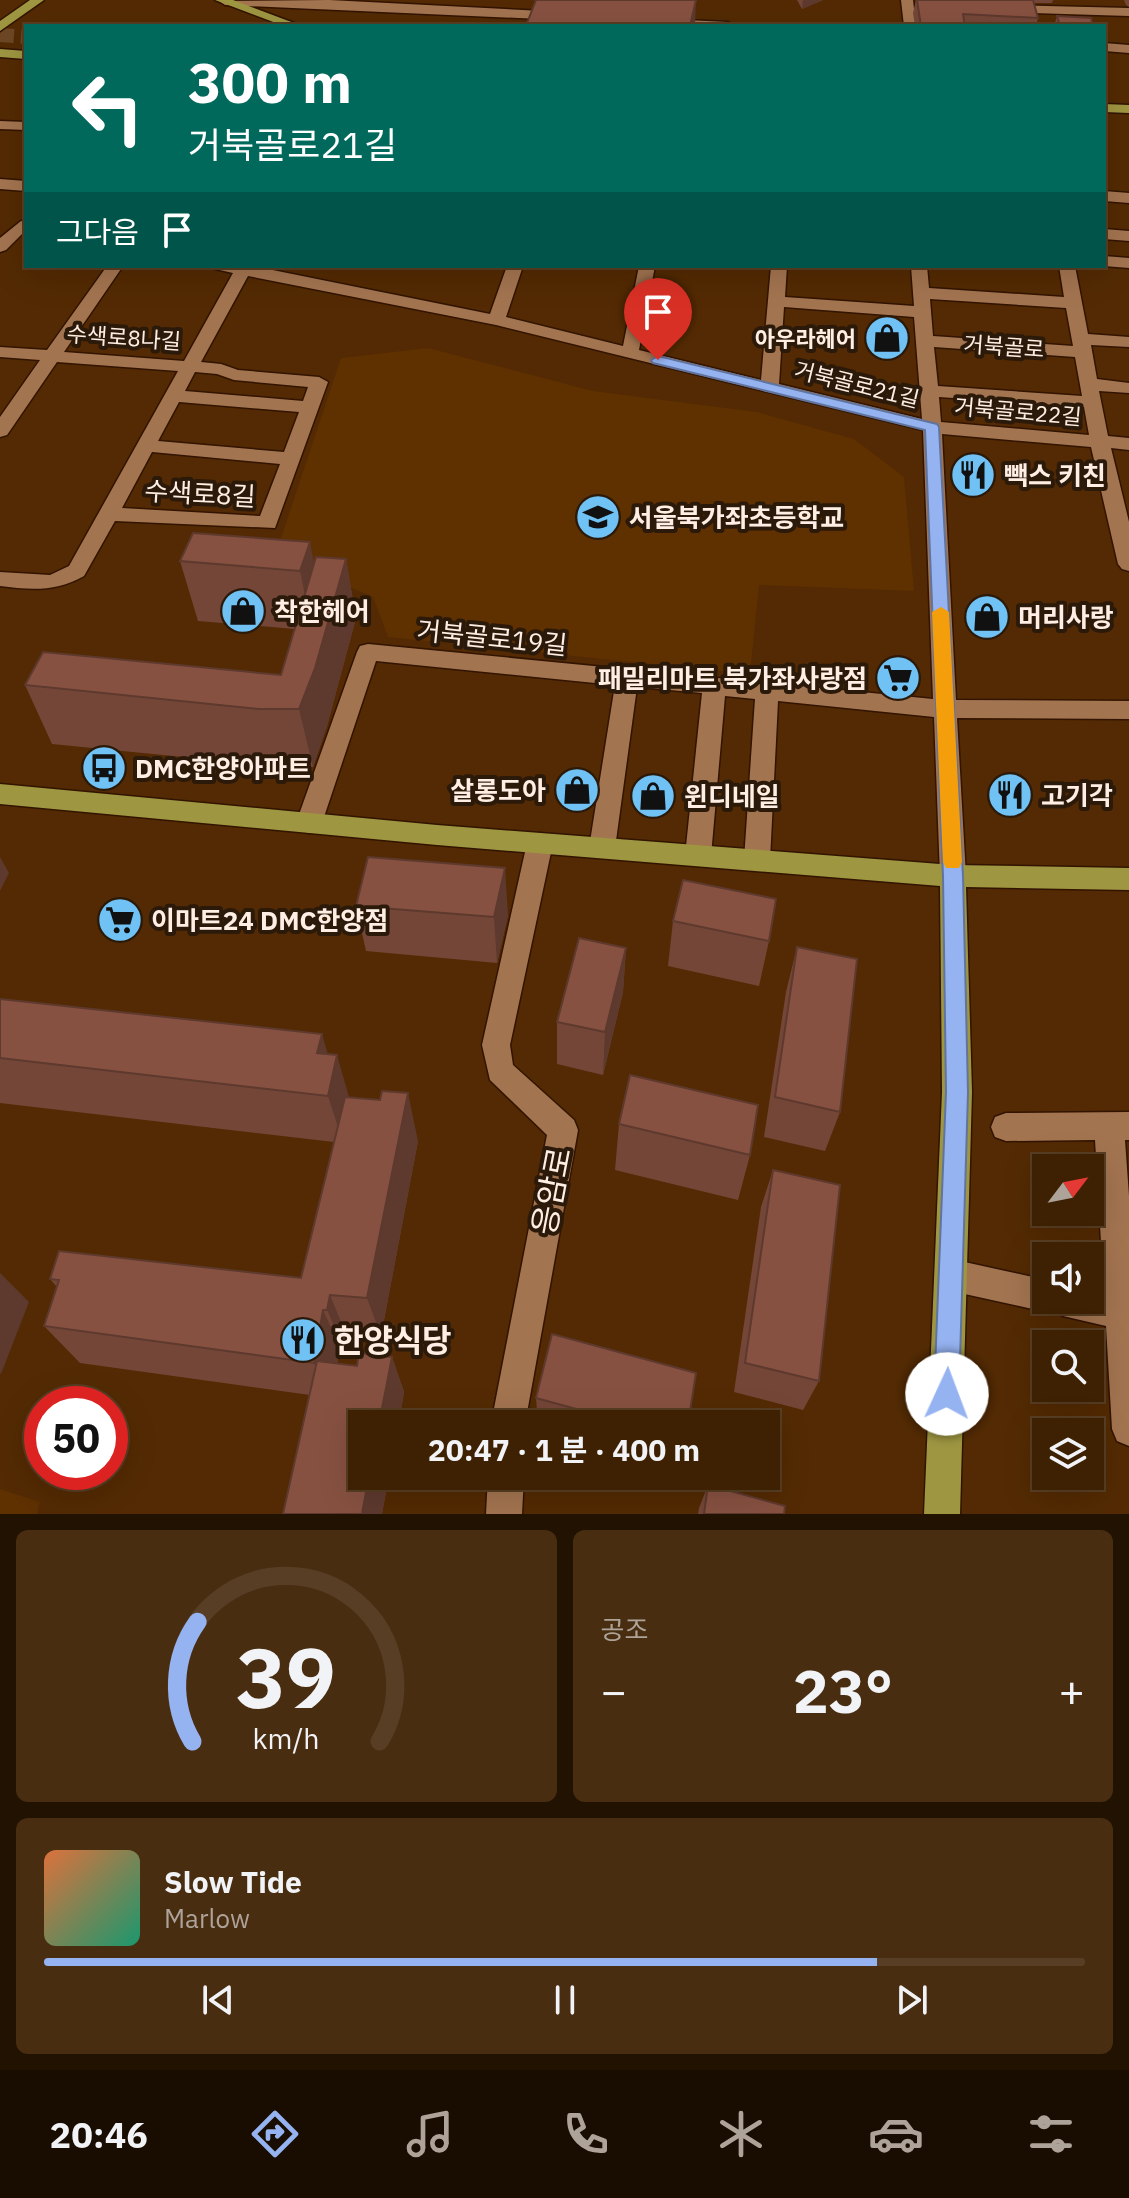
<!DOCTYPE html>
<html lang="ko">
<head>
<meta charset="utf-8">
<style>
  body { margin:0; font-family:"IBM Plex Sans","Noto Sans KR",sans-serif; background:#492d11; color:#f1f3f6; height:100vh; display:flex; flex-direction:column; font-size:30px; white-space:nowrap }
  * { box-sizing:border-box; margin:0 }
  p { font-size:26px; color:#ada399 }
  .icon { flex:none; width:44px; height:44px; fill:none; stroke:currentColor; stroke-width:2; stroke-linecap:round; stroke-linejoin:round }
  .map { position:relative; height:1514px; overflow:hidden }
  .details { display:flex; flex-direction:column; gap:16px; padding:16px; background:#221201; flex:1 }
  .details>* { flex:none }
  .banner { position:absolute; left:24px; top:24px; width:1082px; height:244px; border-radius:0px; box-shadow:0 8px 32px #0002,0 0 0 2px #573e24; background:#00695c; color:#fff; overflow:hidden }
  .needle { width:52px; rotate:58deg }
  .controls { position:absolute; left:1032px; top:1154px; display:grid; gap:16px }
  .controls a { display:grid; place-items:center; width:72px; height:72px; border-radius:0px; background:#3e2002; box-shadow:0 8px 32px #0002,0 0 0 2px #573e24; font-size:40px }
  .speed { position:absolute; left:24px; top:1386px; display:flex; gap:16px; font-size:40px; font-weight:700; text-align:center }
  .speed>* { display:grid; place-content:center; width:104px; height:104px; border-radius:50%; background:#3e2002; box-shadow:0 8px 32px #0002,0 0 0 2px #573e24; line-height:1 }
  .speed .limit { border:12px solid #d22; background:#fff; color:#111 }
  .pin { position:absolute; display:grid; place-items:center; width:68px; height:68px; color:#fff; margin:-82px -34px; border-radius:50% 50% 50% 0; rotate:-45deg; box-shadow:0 0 8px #0007 }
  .pin .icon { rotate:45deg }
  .me { position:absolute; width:88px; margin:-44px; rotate:2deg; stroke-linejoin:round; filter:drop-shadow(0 0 6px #0008) }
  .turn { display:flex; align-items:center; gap:28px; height:168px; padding:0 32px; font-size:36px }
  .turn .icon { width:104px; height:104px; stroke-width:2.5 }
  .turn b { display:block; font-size:56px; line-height:68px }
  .then { display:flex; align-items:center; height:76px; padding:0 32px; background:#0003; gap:16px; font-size:30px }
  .big { font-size:60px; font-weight:700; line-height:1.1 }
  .details .card { flex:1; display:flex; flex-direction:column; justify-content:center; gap:12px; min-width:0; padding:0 28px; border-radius:12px; background:#492d11 }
  .details .dial { align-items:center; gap:0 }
  .dial svg { height:208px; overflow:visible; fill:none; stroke:#573e24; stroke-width:7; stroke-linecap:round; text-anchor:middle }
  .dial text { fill:#f1f3f6; stroke:none }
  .song { display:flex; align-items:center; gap:24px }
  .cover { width:96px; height:96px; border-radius:12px; background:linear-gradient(135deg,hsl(20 70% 55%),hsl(160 70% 35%)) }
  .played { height:8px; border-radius:4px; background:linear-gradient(90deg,#95b2f1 80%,#573e24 80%) }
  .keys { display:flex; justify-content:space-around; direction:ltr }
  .heat { display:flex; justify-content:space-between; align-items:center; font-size:44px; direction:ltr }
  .details .tiles { flex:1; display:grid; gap:16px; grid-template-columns:1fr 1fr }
  .card:last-child { grid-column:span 2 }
  .trip { position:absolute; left:348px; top:1410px; width:432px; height:80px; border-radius:0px; background:#3e2002; box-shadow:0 8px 32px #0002,0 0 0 2px #573e24; font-weight:700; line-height:80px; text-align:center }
  .dock { display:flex; height:128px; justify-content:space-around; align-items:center; background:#190d01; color:#ada399 }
  .dock .icon { width:56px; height:56px }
  .dock .selected { color:#95b2f1 }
  .dock b { font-size:36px; color:#f1f3f6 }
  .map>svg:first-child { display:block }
</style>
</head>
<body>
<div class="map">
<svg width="1129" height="1514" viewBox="0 0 1129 1514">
  <rect width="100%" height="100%" fill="#532a03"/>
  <g fill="#5f3000">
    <polygon points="428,348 593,391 757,412 854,439 904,477 914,591 759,585 750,674 388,637 373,597 275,556 341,358"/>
    <polygon points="0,1489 40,1502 37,1514 0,1514"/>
  </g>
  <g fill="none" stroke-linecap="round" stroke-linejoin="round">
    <polyline stroke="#6d4725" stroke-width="14" stroke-dasharray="14 7" stroke-linecap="butt" points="0,35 26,37"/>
    <g stroke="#321400" stroke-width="3">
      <g id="minor">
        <polygon points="329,0 563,12 569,16 563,20 225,5 219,1"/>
        <polygon points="901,0 913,0 916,26 904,26"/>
        <polygon points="1003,5 1129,8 1129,16 999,12 999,6"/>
        <polygon points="663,19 728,22 734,26 659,26 659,20"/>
        <polygon points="1104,43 1129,45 1129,53 1104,51"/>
        <polygon points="0,121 26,122 26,130 0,129"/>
        <polygon points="0,179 26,181 26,191 0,189"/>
        <polygon points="1104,191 1129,193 1129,203 1104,201"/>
        <polygon points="21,221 26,223 26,230 6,250 0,252 0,238"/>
        <polygon points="1104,229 1129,231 1129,241 1104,239"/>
        <polygon points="1104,256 1129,258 1129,268 1104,266"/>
        <path d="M 107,266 L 123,266 L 64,352 L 184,361 L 233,273 L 215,269 L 213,266 L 253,266 L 490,314 L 507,266 L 523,266 L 506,317 L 623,346 L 639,266 L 655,266 L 639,350 L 761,380 L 771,266 L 787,266 L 785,297 L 914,306 L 911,266 L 927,266 L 929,288 L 1064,297 L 1059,266 L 1075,266 L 1088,334 L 1129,337 L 1129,347 L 1091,345 L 1097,379 L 1129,383 L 1129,393 L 1099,391 L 1108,436 L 1129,438 L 1129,450 L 1111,448 L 1129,522 L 1129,571 L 1122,569 L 1118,564 L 1091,447 L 942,434 L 956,700 L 1129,701 L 1129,719 L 957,718 L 966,876 L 962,884 L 953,887 L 944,884 L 940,876 L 934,717 L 778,701 L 770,860 L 766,867 L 757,870 L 748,867 L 744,860 L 755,699 L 725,696 L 711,856 L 707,863 L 698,866 L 689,863 L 685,856 L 702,693 L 637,687 L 615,848 L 611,855 L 602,858 L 593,855 L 589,848 L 615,685 L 376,661 L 322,823 L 318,830 L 309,833 L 300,830 L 296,823 L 357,652 L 360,646 L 368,644 L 933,699 L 923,430 L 496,325 L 248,276 L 201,362 L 221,364 L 238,370 L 319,377 L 328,382 L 275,528 L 115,521 L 84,576 C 57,592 30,590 0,586 L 0,572 L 50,575 L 69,566 L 178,371 L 57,362 L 7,435 L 0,437 L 0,417 L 40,360 L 0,357 L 0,347 L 47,350 ZM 930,299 L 1066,308 L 1073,346 L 933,336 ZM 784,307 L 914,317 L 922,419 L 779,384 ZM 934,347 L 1075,357 L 1082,396 L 938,386 ZM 195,372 L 217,374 L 234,380 L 308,387 L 303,401 L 185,391 ZM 939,397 L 1084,407 L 1089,435 L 941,422 ZM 179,402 L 299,412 L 284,452 L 158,441 ZM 152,452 L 280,464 L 260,516 L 122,508 Z"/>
        <polygon points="540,833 549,836 553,843 510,1045 513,1065 574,1120 578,1130 525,1424 491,1424 547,1135 490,1080 482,1045 527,843 531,836"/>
        <polygon points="1129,1112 1129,1140 1125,1140 1129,1196 1129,1446 1117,1441 1112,1429 1106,1326 1063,1316 1051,1310 1046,1312 951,1291 940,1286 935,1275 940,1264 951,1259 1046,1280 1046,1300 1090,1300 1090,1290 1104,1293 1095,1140 1006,1141 995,1137 991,1127 995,1117 1006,1113"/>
        <polygon points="488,1476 524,1476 522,1514 486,1514"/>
      </g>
    </g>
    <g stroke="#321400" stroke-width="3">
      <g id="major">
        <polygon points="30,0 44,0 0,31 0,21"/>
        <polygon points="215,0 233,0 302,26 284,26"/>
        <polygon points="0,49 26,51 26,59 0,57"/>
        <polygon points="1104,104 1129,105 1129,113 1104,112"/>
        <polygon points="0,784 437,825 953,865 1129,868 1129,890 966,887 972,1092 960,1514 924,1514 942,1092 940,886 437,845 0,804"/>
      </g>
    </g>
    <use href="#minor" fill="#a37450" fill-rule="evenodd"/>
    <use href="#major" fill="#9e9641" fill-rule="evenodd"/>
  </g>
  <g fill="#744638">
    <polygon points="797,0 823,0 802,9"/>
    <polygon points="916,0 1053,0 1052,3 1033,3 1038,18 1036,26 915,26 913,13"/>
    <polygon points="1124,0 1129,0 1129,7 1126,5"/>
    <polygon points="1057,16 1093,26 1054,26"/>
    <polygon points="527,23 695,26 527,26"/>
    <polygon points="346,559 356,618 327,726 313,767 274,766 52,744 25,685 281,675 295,629 198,621 180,561 314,564"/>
    <polygon points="356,906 508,915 497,963 366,951"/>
    <polygon points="673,921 769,941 759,986 668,966"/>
    <polygon points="797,947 840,1112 825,1151 764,1137 786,992"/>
    <polygon points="626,948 623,992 603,1075 557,1064 557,1022"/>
    <polygon points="0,999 328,1054 349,1097 418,1141 381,1336 346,1334 344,1348 340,1347 337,1364 357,1366 392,1357 404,1392 382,1514 283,1514 310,1395 80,1363 44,1326 57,1287 50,1279 301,1278 334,1142 0,1103"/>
    <polygon points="619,1124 750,1155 738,1200 615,1170"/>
    <polygon points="773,1170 819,1381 803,1410 734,1392 761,1207"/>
    <polygon points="536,1398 688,1424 538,1424"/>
    <polygon points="708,1485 784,1514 698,1514 699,1508"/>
  </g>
  <g fill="#5e392e">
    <polygon points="696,0 695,26 690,26"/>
    <polygon points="803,0 823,0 802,9"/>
    <polygon points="310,542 322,602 312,630 300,571"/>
    <polygon points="346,559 356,618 327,726 313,767 299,709"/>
    <polygon points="0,857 9,873 0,891"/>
    <polygon points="505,868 508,915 497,963 494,917"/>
    <polygon points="626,948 623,992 603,1075 605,1032"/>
    <polygon points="322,1034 333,1073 337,1055 351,1104 343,1143 328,1096 317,1053"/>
    <polygon points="408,1093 418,1141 381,1336 367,1298"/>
    <polygon points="0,1273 29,1302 1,1374 0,1373"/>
    <polygon points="330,1295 346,1334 344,1348 327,1310"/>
    <polygon points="323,1310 340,1347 332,1398 314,1363"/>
    <polygon points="392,1357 404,1392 399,1424 379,1424"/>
    <polygon points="369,1476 389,1476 382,1514 362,1514"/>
  </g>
  <g fill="#875141" stroke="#5e392e" stroke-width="2">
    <polygon points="536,0 696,0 690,26 571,26 527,23"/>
    <polygon points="917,0 1033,0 1038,18 963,14 965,26 921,26"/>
    <polygon points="1057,16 1091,18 1093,26 1060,26"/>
    <polygon points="193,533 310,542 300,571 180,561"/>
    <polygon points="316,557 346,559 315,668 299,709 259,709 25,685 43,652 281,675"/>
    <polygon points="368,857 505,868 494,917 356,906"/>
    <polygon points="683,880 776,899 769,941 673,921"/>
    <polygon points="579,938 626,948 605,1032 557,1022"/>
    <polygon points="797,947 857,959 840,1112 775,1097"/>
    <polygon points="0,999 322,1034 317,1053 337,1055 328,1096 0,1058"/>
    <polygon points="630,1075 758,1105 750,1155 619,1124"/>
    <polygon points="382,1091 408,1093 367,1298 330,1295 327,1310 323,1310 314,1363 44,1326 59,1280 50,1279 59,1251 301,1278 345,1097 380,1100"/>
    <polygon points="773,1170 840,1185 819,1381 745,1363"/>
    <polygon points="552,1334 696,1373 688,1424 631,1424 536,1398"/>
    <polygon points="359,1353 392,1357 379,1424 362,1424 362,1476 369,1476 362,1514 283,1514 317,1361 357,1366"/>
    <polygon points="708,1485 785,1506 784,1514 704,1514"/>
  </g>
  <polygon fill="#95b2f1" stroke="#61749d" stroke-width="2" points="658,356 937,424 939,427 963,876 968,1092 959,1394 956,1403 947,1407 938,1403 934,1394 946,1092 943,876 925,430 653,363 651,360"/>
  <polygon fill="#f59e0b" points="941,607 949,612 962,862 959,868 946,868 943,862 932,612"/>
  <defs>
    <g id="shop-disc" transform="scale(2.3)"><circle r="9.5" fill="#70c2f4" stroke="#2b190a"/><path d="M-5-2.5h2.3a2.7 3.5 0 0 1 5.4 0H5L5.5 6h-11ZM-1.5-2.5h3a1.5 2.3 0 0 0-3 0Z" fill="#111"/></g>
    <g id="restaurant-disc" transform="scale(2.3)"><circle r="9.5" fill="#70c2f4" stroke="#2b190a"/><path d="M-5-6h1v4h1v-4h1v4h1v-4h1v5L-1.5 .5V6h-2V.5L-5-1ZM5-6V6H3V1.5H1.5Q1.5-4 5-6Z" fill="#111"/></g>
    <g id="school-disc" transform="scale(2.3)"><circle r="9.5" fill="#70c2f4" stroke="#2b190a"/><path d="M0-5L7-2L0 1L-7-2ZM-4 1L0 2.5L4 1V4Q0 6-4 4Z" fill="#111"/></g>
    <g id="supermarket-disc" transform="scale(2.3)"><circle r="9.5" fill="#70c2f4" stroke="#2b190a"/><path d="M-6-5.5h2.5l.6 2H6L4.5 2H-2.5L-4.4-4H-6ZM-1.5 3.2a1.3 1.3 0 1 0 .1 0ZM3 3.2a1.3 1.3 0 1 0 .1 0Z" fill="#111"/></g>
    <g id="bus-disc" transform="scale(2.3)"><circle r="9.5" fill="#70c2f4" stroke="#2b190a"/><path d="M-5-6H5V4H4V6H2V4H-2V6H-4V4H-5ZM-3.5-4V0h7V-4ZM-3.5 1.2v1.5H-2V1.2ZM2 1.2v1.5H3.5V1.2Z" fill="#111"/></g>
  </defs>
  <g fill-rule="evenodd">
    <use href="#shop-disc" x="887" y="338"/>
    <use href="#restaurant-disc" x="973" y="475"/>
    <use href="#school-disc" x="598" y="517"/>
    <use href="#shop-disc" x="243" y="611"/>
    <use href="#shop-disc" x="987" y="617"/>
    <use href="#supermarket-disc" x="898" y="678"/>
    <use href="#bus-disc" x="104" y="768"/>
    <use href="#shop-disc" x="577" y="790"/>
    <use href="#restaurant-disc" x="1010" y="795"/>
    <use href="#shop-disc" x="653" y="796"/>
    <use href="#supermarket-disc" x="120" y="920"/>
    <use href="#restaurant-disc" x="303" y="1340"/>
  </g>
  <g text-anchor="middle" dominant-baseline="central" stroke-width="8" stroke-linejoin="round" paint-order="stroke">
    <g font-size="22" fill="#feeee3" stroke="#2b190a">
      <text transform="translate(124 337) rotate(4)">수색로8나길</text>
      <text transform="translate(1004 346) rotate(4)">거북골로</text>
      <text transform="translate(857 384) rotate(14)">거북골로21길</text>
      <text transform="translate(1018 411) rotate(5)">거북골로22길</text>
    </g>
    <g font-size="22" font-weight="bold" fill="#feeee3" stroke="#2b190a" text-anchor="end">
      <text x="856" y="338">아우라헤어</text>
    </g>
    <g font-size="26" font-weight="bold" fill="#feeee3" stroke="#2b190a" text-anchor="start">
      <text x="1004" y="475">빽스 키친</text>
      <text x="629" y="517">서울북가좌초등학교</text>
      <text x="274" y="611">착한헤어</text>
      <text x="1018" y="617">머리사랑</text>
      <text x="867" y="678" text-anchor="end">패밀리마트 북가좌사랑점</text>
      <text x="135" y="768">DMC한양아파트</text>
      <text x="546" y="790" text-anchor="end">살롱도아</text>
      <text x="1041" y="795">고기각</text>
      <text x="684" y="796">윈디네일</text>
      <text x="151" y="920">이마트24 DMC한양점</text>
    </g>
    <g font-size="26" fill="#feeee3" stroke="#2b190a">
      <text transform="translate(200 493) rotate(3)">수색로8길</text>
      <text transform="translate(492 637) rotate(6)">거북골로19길</text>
    </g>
    <g font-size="32" fill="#feeee3" stroke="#2b190a">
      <text transform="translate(551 1191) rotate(-79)">응암로</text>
    </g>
    <g font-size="32" font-weight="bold" fill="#feeee3" stroke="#2b190a" text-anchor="start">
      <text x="334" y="1340">한양식당</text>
    </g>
  </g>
</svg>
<div class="controls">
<a><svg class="needle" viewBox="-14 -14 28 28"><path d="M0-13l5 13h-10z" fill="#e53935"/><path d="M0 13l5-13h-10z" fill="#ada399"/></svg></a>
<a><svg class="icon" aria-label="sound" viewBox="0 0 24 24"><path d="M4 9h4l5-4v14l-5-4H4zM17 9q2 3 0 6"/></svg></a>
<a><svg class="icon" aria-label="search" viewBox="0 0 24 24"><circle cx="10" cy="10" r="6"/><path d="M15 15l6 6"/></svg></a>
<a><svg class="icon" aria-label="layers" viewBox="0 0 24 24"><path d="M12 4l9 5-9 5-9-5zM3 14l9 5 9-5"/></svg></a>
</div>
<div class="speed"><div class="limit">50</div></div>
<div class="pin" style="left:658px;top:360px;background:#d93025"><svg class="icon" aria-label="arrive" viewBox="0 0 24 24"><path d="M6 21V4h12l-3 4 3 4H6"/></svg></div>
<svg class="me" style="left:947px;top:1394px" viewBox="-20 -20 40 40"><circle r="19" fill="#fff"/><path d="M0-13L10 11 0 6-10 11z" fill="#95b2f1"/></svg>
<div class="trip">20:47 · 1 분 · 400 m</div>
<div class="banner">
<div class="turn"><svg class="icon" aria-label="left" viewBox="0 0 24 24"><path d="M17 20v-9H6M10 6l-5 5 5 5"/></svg><div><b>300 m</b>거북골로21길</div></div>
<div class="then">그다음<svg class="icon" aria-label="arrive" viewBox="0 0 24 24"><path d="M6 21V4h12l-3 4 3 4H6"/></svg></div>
</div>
</div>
<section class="details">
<div class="tiles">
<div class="card dial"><svg viewBox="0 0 100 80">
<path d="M14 69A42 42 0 1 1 86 69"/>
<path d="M14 69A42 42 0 0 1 16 23" stroke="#95b2f1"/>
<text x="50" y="56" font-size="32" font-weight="700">39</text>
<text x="50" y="72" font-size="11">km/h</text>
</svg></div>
<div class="card"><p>공조</p>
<div class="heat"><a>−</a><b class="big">23°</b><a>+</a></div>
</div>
<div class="card">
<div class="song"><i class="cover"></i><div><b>Slow Tide</b><p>Marlow</p></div></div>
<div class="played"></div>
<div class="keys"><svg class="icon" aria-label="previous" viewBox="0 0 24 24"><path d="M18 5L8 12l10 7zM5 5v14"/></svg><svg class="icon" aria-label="pause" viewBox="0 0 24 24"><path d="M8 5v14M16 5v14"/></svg><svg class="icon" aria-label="next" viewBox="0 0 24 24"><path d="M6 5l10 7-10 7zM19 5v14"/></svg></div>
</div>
</div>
</section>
<nav class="dock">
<b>20:46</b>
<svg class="icon selected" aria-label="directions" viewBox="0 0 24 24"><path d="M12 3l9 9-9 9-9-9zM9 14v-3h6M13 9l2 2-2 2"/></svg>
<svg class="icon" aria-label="music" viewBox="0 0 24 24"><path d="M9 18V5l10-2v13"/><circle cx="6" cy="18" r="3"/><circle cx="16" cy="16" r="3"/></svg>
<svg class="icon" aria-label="phone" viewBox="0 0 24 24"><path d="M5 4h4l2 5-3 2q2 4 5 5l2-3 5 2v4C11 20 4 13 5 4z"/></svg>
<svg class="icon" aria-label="climate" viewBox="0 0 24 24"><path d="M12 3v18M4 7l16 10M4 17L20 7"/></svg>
<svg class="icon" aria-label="car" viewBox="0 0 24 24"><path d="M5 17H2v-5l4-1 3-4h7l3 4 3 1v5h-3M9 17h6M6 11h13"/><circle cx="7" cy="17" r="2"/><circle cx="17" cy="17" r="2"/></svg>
<svg class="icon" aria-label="filters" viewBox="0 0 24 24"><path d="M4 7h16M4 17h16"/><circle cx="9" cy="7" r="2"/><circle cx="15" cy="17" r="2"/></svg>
</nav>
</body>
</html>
